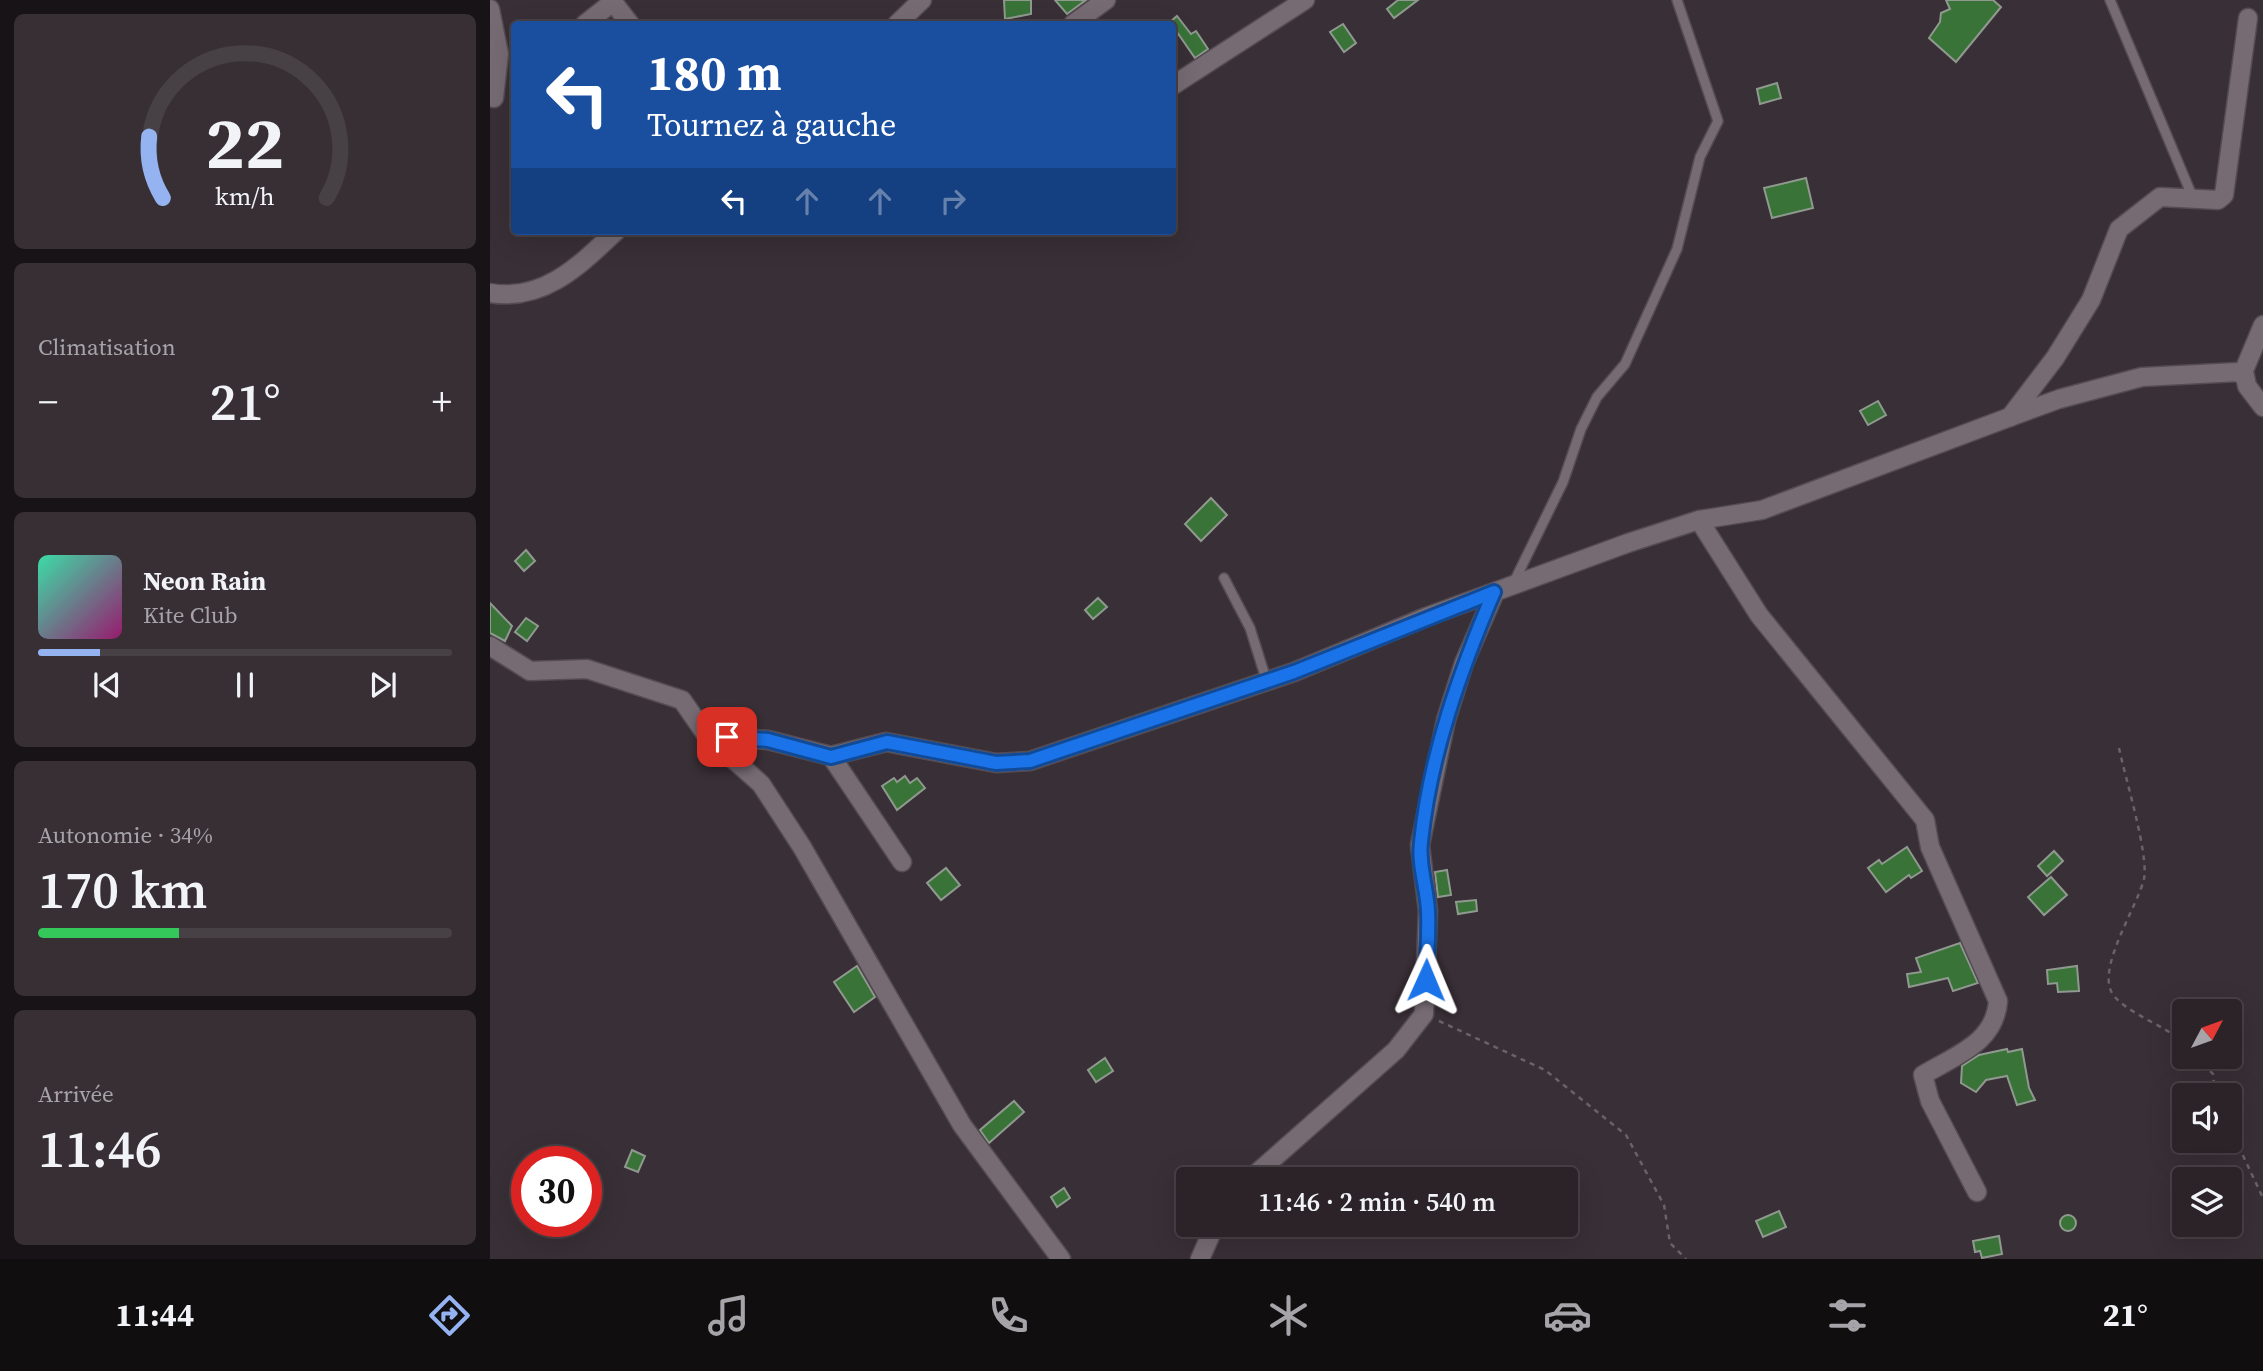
<!DOCTYPE html>
<html lang="fr">
<head>
<meta charset="utf-8">
<style>
  body { margin:0; font-family:"Source Serif 4",serif; background:#372f34; color:#f1f3f6; height:100vh; display:flex; flex-direction:column; font-size:26px; white-space:nowrap }
  * { box-sizing:border-box; margin:0 }
  p { font-size:23px; color:#a6a4a8 }
  .icon { flex:none; width:38px; height:38px; fill:none; stroke:currentColor; stroke-width:2; stroke-linecap:round; stroke-linejoin:round }
  .map { position:relative; flex:1; overflow:hidden }
  .panel { display:flex; flex-direction:column; gap:14px; padding:14px; background:#181316; width:490px }
  .panel>* { flex:none }
  .hud { position:absolute; left:21px; top:21px; width:665px; height:214px; border-radius:7px; box-shadow:0 7px 28px #0002,0 0 0 2px #474045; background:#1a4fa0; color:#fff; overflow:hidden }
  .needle { width:46px; rotate:49deg }
  .fabs { position:absolute; left:1682px; top:999px; display:grid; gap:14px }
  .fabs a { display:grid; place-items:center; width:70px; height:70px; border-radius:7px; background:#2b2328; box-shadow:0 7px 28px #0002,0 0 0 2px #474045; font-size:35px }
  .speed { position:absolute; left:21px; top:1146px; display:flex; gap:14px; font-size:35px; font-weight:700; text-align:center }
  .speed>* { display:grid; place-content:center; width:91px; height:91px; border-radius:50%; background:#2b2328; box-shadow:0 7px 28px #0002,0 0 0 2px #474045; line-height:1 }
  .speed .limit { border:10px solid #d22; background:#fff; color:#111 }
  .pin { position:absolute; display:grid; place-items:center; width:60px; height:60px; color:#fff; margin:-30px; border-radius:14px; box-shadow:0 4px 10px #0006 }
  .me { position:absolute; width:77px; margin:-38px; rotate:1deg; stroke-linejoin:round; filter:drop-shadow(0 0 5px #0008) }
  .turn { display:flex; align-items:center; gap:24px; height:147px; padding:0 21px; font-size:32px }
  .turn .icon { width:91px; height:91px; stroke-width:2.5 }
  .turn b { display:block; font-size:49px; line-height:60px }
  .lanes { display:flex; align-items:center; height:66px; padding:0 21px; background:#0003; justify-content:center; gap:35px; direction:ltr }
  .lanes .off { opacity:.35 }
  .big { font-size:52px; font-weight:600; line-height:1.1 }
  .panel .card { flex:1; display:flex; flex-direction:column; justify-content:center; gap:10px; min-width:0; padding:0 24px; border-radius:10px; background:#372f34 }
  .panel .dial { align-items:center; gap:0 }
  .dial svg { height:182px; overflow:visible; fill:none; stroke:#474045; stroke-width:7; stroke-linecap:round; text-anchor:middle }
  .dial text { fill:#f1f3f6; stroke:none }
  .song { display:flex; align-items:center; gap:21px }
  .cover { width:84px; height:84px; border-radius:10px; background:linear-gradient(135deg,hsl(160 70% 55%),hsl(320 70% 35%)) }
  .played { height:7px; border-radius:4px; background:linear-gradient(90deg,#95b2f1 15%,#474045 15%) }
  .keys { display:flex; justify-content:space-around; direction:ltr }
  .heat { display:flex; justify-content:space-between; align-items:center; font-size:38px; direction:ltr }
  .charge { height:10px; border-radius:5px; background:linear-gradient(90deg,#34c759 34%,#474045 0) }
  .trip { position:absolute; left:686px; top:1167px; width:402px; height:70px; border-radius:7px; background:#2b2328; box-shadow:0 7px 28px #0002,0 0 0 2px #474045; font-weight:600; line-height:70px; text-align:center }
  .menu { display:flex; height:112px; justify-content:space-around; align-items:center; background:#110e10; color:#a6a4a8 }
  .menu .icon { width:49px; height:49px }
  .menu .active { color:#95b2f1 }
  .menu b { font-size:32px; color:#f1f3f6 }
  main { display:flex; flex:1; min-height:0 }
  .map>svg:first-child { display:block }
</style>
</head>
<body>
<main>
<section class="panel">
<div class="card dial"><svg viewBox="0 0 100 80">
<path d="M14 69A42 42 0 1 1 86 69"/>
<path d="M14 69A42 42 0 0 1 8 42" stroke="#95b2f1"/>
<text x="50" y="56" font-size="32" font-weight="700">22</text>
<text x="50" y="72" font-size="11">km/h</text>
</svg></div>
<div class="card"><p>Climatisation</p>
<div class="heat"><a>−</a><b class="big">21°</b><a>+</a></div>
</div>
<div class="card">
<div class="song"><i class="cover"></i><div><b>Neon Rain</b><p>Kite Club</p></div></div>
<div class="played"></div>
<div class="keys"><svg class="icon" aria-label="previous" viewBox="0 0 24 24"><path d="M18 5L8 12l10 7zM5 5v14"/></svg><svg class="icon" aria-label="pause" viewBox="0 0 24 24"><path d="M8 5v14M16 5v14"/></svg><svg class="icon" aria-label="next" viewBox="0 0 24 24"><path d="M6 5l10 7-10 7zM19 5v14"/></svg></div>
</div>
<div class="card"><p>Autonomie · 34%</p><b class="big">170 km</b><div class="charge"></div></div>
<div class="card"><p>Arrivée</p><b class="big">11:46</b></div>
</section>
<div class="map">
<svg width="1773" height="1259" viewBox="0 0 1773 1259">
  <rect width="100%" height="100%" fill="#392f36"/>
  <g fill="#397338" stroke="#909990" stroke-width="2">
    <polygon points="514,0 541,0 541,14 515,19"/>
    <polygon points="565,0 596,0 577,14"/>
    <polygon points="908,0 928,0 904,18 897,9"/>
    <polygon points="1456,0 1503,0 1511,7 1466,62 1439,38 1450,22 1451,13 1460,9"/>
    <polygon points="687,16 701,34 706,31 718,49 705,58 680,22"/>
    <polygon points="853,24 866,43 854,52 840,32"/>
    <polygon points="1287,83 1291,98 1270,104 1267,89"/>
    <polygon points="1316,178 1323,208 1282,218 1274,188"/>
    <polygon points="1388,401 1396,415 1378,425 1370,411"/>
    <polygon points="721,498 737,515 711,541 695,524"/>
    <polygon points="36,550 45,561 34,571 25,561"/>
    <polygon points="608,598 617,607 603,619 595,610"/>
    <polygon points="0,603 22,626 15,641 0,633"/>
    <polygon points="36,618 48,626 37,641 25,632"/>
    <polygon points="415,776 420,783 427,778 435,788 407,810 392,786 404,778 407,782"/>
    <polygon points="1417,847 1432,871 1421,878 1419,875 1396,892 1378,868 1389,860 1392,864"/>
    <polygon points="1564,851 1573,861 1557,876 1548,866"/>
    <polygon points="456,868 470,885 451,900 437,883"/>
    <polygon points="957,870 961,895 948,897 945,872"/>
    <polygon points="1561,877 1577,895 1554,915 1538,897"/>
    <polygon points="986,900 987,911 968,914 966,902"/>
    <polygon points="1470,943 1488,983 1463,991 1458,978 1419,987 1417,974 1431,972 1426,958"/>
    <polygon points="367,966 385,997 364,1012 344,982"/>
    <polygon points="1587,966 1589,991 1568,992 1567,983 1558,984 1557,970"/>
    <polygon points="1517,1049 1518,1052 1532,1049 1539,1088 1545,1100 1527,1105 1517,1076 1496,1080 1486,1092 1471,1083 1472,1066 1489,1055"/>
    <polygon points="615,1058 623,1071 606,1082 598,1070"/>
    <polygon points="524,1101 534,1112 499,1143 490,1130"/>
    <polygon points="142,1150 155,1156 148,1172 135,1167"/>
    <polygon points="574,1188 580,1198 567,1207 561,1197"/>
    <polygon points="1289,1211 1296,1227 1273,1237 1266,1221"/>
    <circle cx="1578" cy="1223" r="8"/>
    <polygon points="1509,1236 1512,1254 1492,1258 1490,1251 1485,1252 1483,1241"/>
  </g>
  <g fill="none" stroke-linecap="round" stroke-linejoin="round">
    <g stroke="#544c52" stroke-width="12">
      <g id="service">
        <polyline points="1620,0 1703,198"/>
        <polyline points="734,578 760,628 777,682"/>
        <polyline points="1023,584 1073,482 1091,429 1107,397 1135,364 1187,249 1210,157 1228,121 1187,0"/>
      </g>
    </g>
    <g stroke="#544c52" stroke-width="21">
      <g id="minor">
        <polyline points="0,9 9,54 4,98"/>
        <polyline points="95,24 123,2 140,24"/>
        <polyline points="407,24 432,0"/>
        <polyline points="583,24 616,0"/>
        <polyline points="682,86 815,0"/>
        <path d="M 0,293 C 54,302 90,265 126,231"/>
        <polyline points="1752,375 1773,325"/>
        <polyline points="1520,417 1569,399 1652,377 1748,372 1755,376 1757,386 1773,407"/>
        <path d="M 1209,520 L 1269,615 L 1435,820 L 1440,847 L 1508,1001 C 1505,1043 1466,1055 1433,1075 L 1440,1101 L 1487,1192"/>
        <polyline points="0,646 40,671 97,669 192,700 217,736 271,784 312,847 472,1125 571,1259"/>
        <polyline points="217,736 278,740 341,756 396,742 506,763 540,761 804,672 936,617 1138,543 1209,520 1272,510 1520,417 1565,358 1601,300 1629,229 1670,197 1728,200 1734,195 1758,18"/>
        <polyline points="341,756 412,862"/>
        <polyline points="759,1180 906,1050 934,1014 938,911 930,845 956,720 974,663 1005,592"/>
        <polyline points="710,1259 725,1225"/>
      </g>
    </g>
    <g stroke="#6b6269" stroke-width="2.5" stroke-dasharray="5 5" stroke-linecap="butt">
      <path d="M 1629,748 C 1635,777 1659,855 1654,879 C 1647,907 1609,964 1621,991 C 1631,1012 1677,1025 1694,1044"/>
      <polyline points="949,1021 1055,1070 1136,1135 1174,1205 1180,1243 1196,1259"/>
      <polyline points="1706,1057 1723,1074 1725,1096"/>
      <polyline points="1740,1128 1773,1198"/>
    </g>
    <use href="#service" stroke="#766b73" stroke-width="9"/>
    <use href="#minor" stroke="#766b73" stroke-width="18"/>
  </g>
  <g fill="none" stroke-linecap="round" stroke-linejoin="round">
    <g stroke="#114b97" stroke-width="18">
      <path id="route" d="M 237,737 L 278,740 L 341,757 L 397,742 L 506,763 L 540,761 L 804,672 L 1004,592 C 970,671 940,755 931,842 C 928,864 937,888 938,911 C 939,934 937,957 936,980"/>
    </g>
    <use href="#route" stroke="#1a73e8" stroke-width="12"/>
  </g>
</svg>
<div class="fabs">
<a><svg class="needle" viewBox="-14 -14 28 28"><path d="M0-13l5 13h-10z" fill="#e53935"/><path d="M0 13l5-13h-10z" fill="#a6a4a8"/></svg></a>
<a><svg class="icon" aria-label="sound" viewBox="0 0 24 24"><path d="M4 9h4l5-4v14l-5-4H4zM17 9q2 3 0 6"/></svg></a>
<a><svg class="icon" aria-label="layers" viewBox="0 0 24 24"><path d="M12 4l9 5-9 5-9-5zM3 14l9 5 9-5"/></svg></a>
</div>
<div class="speed"><div class="limit">30</div></div>
<div class="pin" style="left:237px;top:737px;background:#d93025"><svg class="icon" aria-label="arrive" viewBox="0 0 24 24"><path d="M6 21V4h12l-3 4 3 4H6"/></svg></div>
<svg class="me" style="left:936px;top:980px" viewBox="-20 -20 40 40"><path d="M0-17L14 15 0 8-14 15z" fill="#1a73e8" stroke="#fff" stroke-width="4"/></svg>
<div class="trip">11:46 · 2 min · 540 m</div>
<div class="hud">
<div class="turn"><svg class="icon" aria-label="left" viewBox="0 0 24 24"><path d="M17 20v-9H6M10 6l-5 5 5 5"/></svg><div><b>180 m</b>Tournez à gauche</div></div>
<div class="lanes"><svg class="icon" aria-label="left" viewBox="0 0 24 24"><path d="M17 20v-9H6M10 6l-5 5 5 5"/></svg><svg class="icon off" aria-label="ahead" viewBox="0 0 24 24"><path d="M12 20V5M6 11l6-6 6 6"/></svg><svg class="icon off" aria-label="ahead" viewBox="0 0 24 24"><path d="M12 20V5M6 11l6-6 6 6"/></svg><svg class="icon off" aria-label="right" viewBox="0 0 24 24"><path d="M7 20v-9h11M14 6l5 5-5 5"/></svg></div>
</div>
</div>
</main>
<nav class="menu">
<b>11:44</b>
<svg class="icon active" aria-label="directions" viewBox="0 0 24 24"><path d="M12 3l9 9-9 9-9-9zM9 14v-3h6M13 9l2 2-2 2"/></svg>
<svg class="icon" aria-label="music" viewBox="0 0 24 24"><path d="M9 18V5l10-2v13"/><circle cx="6" cy="18" r="3"/><circle cx="16" cy="16" r="3"/></svg>
<svg class="icon" aria-label="phone" viewBox="0 0 24 24"><path d="M5 4h4l2 5-3 2q2 4 5 5l2-3 5 2v4C11 20 4 13 5 4z"/></svg>
<svg class="icon" aria-label="climate" viewBox="0 0 24 24"><path d="M12 3v18M4 7l16 10M4 17L20 7"/></svg>
<svg class="icon" aria-label="car" viewBox="0 0 24 24"><path d="M5 17H2v-5l4-1 3-4h7l3 4 3 1v5h-3M9 17h6M6 11h13"/><circle cx="7" cy="17" r="2"/><circle cx="17" cy="17" r="2"/></svg>
<svg class="icon" aria-label="filters" viewBox="0 0 24 24"><path d="M4 7h16M4 17h16"/><circle cx="9" cy="7" r="2"/><circle cx="15" cy="17" r="2"/></svg>
<b>21°</b>
</nav>
</body>
</html>
